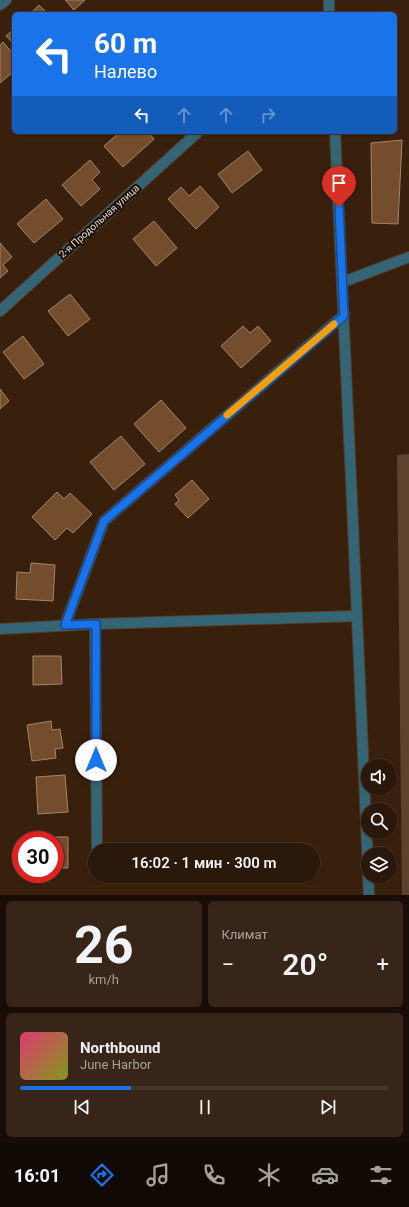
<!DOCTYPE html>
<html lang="ru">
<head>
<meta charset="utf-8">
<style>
  body { margin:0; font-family:Roboto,sans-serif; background:#362518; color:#f1f3f6; height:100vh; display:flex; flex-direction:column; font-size:15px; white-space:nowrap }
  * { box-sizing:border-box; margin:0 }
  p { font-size:13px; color:#a5a09c }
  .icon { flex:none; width:22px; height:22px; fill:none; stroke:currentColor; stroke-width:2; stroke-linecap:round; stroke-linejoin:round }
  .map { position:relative; height:895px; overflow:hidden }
  .drawer { display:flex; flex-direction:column; gap:6px; padding:6px; background:#170d06; flex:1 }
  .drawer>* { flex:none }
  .banner { position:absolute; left:12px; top:12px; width:385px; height:122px; border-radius:6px; box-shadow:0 1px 3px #0004,0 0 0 1px #46372b; background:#1a73e8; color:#fff; overflow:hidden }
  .controls { position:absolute; left:361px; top:759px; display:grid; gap:8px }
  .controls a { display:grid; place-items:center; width:36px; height:36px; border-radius:50%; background:#2a180a; box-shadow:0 1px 3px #0004,0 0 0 1px #46372b; font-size:20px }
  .speed { position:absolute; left:12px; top:831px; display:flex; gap:8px; font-size:20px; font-weight:700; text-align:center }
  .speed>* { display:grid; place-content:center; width:52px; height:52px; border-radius:50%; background:#2a180a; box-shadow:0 1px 3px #0004,0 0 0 1px #46372b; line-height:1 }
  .speed .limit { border:6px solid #d22; background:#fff; color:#111 }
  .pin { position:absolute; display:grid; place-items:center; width:34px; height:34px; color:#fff; margin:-41px -17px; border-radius:50% 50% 50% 0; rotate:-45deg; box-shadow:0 0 4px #0007 }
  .pin .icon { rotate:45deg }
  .me { position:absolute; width:44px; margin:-22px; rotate:0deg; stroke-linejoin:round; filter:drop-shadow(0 0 3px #0008) }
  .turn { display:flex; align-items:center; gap:14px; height:84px; padding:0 16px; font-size:18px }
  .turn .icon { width:52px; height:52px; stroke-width:2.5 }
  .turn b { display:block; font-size:28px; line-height:34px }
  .lanes { display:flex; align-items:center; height:38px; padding:0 16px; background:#0003; justify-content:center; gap:20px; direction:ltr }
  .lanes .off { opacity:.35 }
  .big { font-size:30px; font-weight:600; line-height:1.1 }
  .drawer .tile { flex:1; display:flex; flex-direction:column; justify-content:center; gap:6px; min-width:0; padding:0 14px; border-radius:6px; background:#362518 }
  .drawer .dial { align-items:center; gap:0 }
  .dial b { font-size:52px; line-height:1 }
  .song { display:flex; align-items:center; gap:12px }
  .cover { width:48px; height:48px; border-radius:6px; background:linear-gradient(135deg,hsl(340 70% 55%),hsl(70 70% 35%)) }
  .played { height:4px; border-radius:2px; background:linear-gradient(90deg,#1a73e8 30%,#46372b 30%) }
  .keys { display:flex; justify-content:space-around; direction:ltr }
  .heat { display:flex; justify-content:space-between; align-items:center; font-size:22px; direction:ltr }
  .drawer .tiles { flex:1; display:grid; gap:6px; grid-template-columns:1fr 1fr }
  .tile:last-child { grid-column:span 2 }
  .trip { position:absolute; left:88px; top:843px; width:232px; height:40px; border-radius:20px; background:#2a180a; box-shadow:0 1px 3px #0004,0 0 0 1px #46372b; font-weight:600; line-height:40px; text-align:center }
  .tabs { display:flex; height:64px; justify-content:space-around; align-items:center; background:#110a04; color:#a5a09c }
  .tabs .icon { width:28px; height:28px }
  .tabs .selected { color:#1a73e8 }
  .tabs b { font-size:18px; color:#f1f3f6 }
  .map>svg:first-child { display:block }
</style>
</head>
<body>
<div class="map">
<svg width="409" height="895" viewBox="0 0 409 895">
  <rect width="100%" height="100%" fill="#38200d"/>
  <polygon fill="#5d422d" points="409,454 409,895 402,895 397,455"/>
  <g fill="#744d2d" stroke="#a2856f">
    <polygon points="65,0 85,0 74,10"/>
    <polygon points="39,5 48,14 30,14"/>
    <polygon points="14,29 14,44 6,36"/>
    <polygon points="3,42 14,55 14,71 0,83 0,45"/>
    <polygon points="120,132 148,132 154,139 123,167 104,146"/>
    <polygon points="402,140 398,224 372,223 371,143"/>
    <polygon points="248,151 262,170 232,193 218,174"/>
    <polygon points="90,160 100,172 92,180 100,189 81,206 62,185"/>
    <polygon points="200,186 219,207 196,229 168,199 181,187 189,196"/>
    <polygon points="46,199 63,219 34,243 17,224"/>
    <polygon points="154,221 177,248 156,266 133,239"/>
    <polygon points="0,243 12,257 3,265 8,271 0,278"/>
    <polygon points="70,294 90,319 68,336 48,311"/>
    <polygon points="243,326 250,333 258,326 271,341 241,368 221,346"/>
    <polygon points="23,336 44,364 24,379 3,352"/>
    <polygon points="0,389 9,401 0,409"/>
    <polygon points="161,400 186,428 159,452 134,424"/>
    <polygon points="121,436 145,464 114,490 90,462"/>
    <polygon points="192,480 209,499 188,518 175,504 179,500 175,495"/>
    <polygon points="57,492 64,499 70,493 92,514 73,533 67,528 55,540 32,517"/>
    <polygon points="31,563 55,565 53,601 16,599 17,572 30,573"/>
    <polygon points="33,656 61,656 62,684 33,685"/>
    <polygon points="51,721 52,730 60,729 63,748 55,749 56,758 32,761 27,725"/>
    <polygon points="65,775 68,812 38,814 36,777"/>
    <polygon points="35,837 68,837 68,868 55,868 55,840 35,840"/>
  </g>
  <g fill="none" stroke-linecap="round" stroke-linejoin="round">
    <g stroke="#553e2c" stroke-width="12">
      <g id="minor">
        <polyline points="329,0 329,14"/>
        <polyline points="0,5 6,0"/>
        <path d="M 335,132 C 348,377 356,623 368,868"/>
        <polyline points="343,282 409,257"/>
        <polyline points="0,311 198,132"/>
        <polyline points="95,624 97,850"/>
        <polyline points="65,625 104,521 344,315"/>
        <polyline points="0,629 95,624 356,616"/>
        <polyline points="368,876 369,895"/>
      </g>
    </g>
    <use href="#minor" stroke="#346575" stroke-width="10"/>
  </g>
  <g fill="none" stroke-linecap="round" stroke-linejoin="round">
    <g stroke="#114b97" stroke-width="10">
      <polyline id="route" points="96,760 96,624 65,625 104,521 344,316 339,207"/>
    </g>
    <use href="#route" stroke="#1a73e8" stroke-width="7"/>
    <polyline stroke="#f59e0b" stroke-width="7" points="227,415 334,324"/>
  </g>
  <g text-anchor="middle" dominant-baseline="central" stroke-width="4" stroke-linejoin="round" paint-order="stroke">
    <g font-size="10" fill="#ecdcd0" stroke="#170d06">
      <text transform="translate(99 221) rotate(-42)">2-я Продольная улица</text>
    </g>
  </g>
</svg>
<div class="controls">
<a><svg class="icon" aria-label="sound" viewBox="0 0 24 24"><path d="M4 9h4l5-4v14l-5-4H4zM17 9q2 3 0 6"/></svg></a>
<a><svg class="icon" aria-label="search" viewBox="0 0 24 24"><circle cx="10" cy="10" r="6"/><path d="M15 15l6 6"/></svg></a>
<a><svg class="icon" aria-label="layers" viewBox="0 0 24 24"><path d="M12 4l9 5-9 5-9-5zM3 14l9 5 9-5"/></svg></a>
</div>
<div class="speed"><div class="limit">30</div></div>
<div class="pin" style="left:339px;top:207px;background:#d93025"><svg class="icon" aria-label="arrive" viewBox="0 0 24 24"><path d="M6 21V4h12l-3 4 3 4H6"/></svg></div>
<svg class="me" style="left:96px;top:760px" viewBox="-20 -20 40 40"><circle r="19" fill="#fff"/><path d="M0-13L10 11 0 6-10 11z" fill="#1a73e8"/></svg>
<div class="trip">16:02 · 1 мин · 300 m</div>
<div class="banner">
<div class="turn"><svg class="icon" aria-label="left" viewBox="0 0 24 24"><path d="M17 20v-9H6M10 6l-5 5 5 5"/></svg><div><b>60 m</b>Налево</div></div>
<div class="lanes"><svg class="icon" aria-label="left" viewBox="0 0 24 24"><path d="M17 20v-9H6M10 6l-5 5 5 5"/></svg><svg class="icon off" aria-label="ahead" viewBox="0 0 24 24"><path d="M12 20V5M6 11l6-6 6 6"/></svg><svg class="icon off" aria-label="ahead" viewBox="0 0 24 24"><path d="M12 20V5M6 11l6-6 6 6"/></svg><svg class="icon off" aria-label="right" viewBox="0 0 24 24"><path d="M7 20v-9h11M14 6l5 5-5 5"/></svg></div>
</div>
</div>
<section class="drawer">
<div class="tiles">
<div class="tile dial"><b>26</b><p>km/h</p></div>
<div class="tile"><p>Климат</p>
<div class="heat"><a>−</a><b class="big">20°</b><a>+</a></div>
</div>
<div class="tile">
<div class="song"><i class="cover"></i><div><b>Northbound</b><p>June Harbor</p></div></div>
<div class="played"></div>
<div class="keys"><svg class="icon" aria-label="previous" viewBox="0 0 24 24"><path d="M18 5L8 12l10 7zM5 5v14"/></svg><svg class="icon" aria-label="pause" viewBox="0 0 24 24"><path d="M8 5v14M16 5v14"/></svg><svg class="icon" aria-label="next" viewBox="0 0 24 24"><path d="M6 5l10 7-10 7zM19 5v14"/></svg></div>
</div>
</div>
</section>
<nav class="tabs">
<b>16:01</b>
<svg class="icon selected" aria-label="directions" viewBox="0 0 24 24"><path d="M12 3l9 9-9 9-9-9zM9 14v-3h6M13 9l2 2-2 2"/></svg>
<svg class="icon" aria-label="music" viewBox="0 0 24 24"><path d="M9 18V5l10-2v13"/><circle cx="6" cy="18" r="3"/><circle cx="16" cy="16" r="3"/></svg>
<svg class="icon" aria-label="phone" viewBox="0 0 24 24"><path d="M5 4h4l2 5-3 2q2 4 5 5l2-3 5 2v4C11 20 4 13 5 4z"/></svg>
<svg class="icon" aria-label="climate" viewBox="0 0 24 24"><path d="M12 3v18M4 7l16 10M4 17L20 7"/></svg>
<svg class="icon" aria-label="car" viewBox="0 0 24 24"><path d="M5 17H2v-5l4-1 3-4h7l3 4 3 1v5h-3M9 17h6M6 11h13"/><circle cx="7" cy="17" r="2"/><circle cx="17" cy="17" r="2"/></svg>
<svg class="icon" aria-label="filters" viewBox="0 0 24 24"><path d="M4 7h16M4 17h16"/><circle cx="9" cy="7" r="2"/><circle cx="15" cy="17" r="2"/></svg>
</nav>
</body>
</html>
